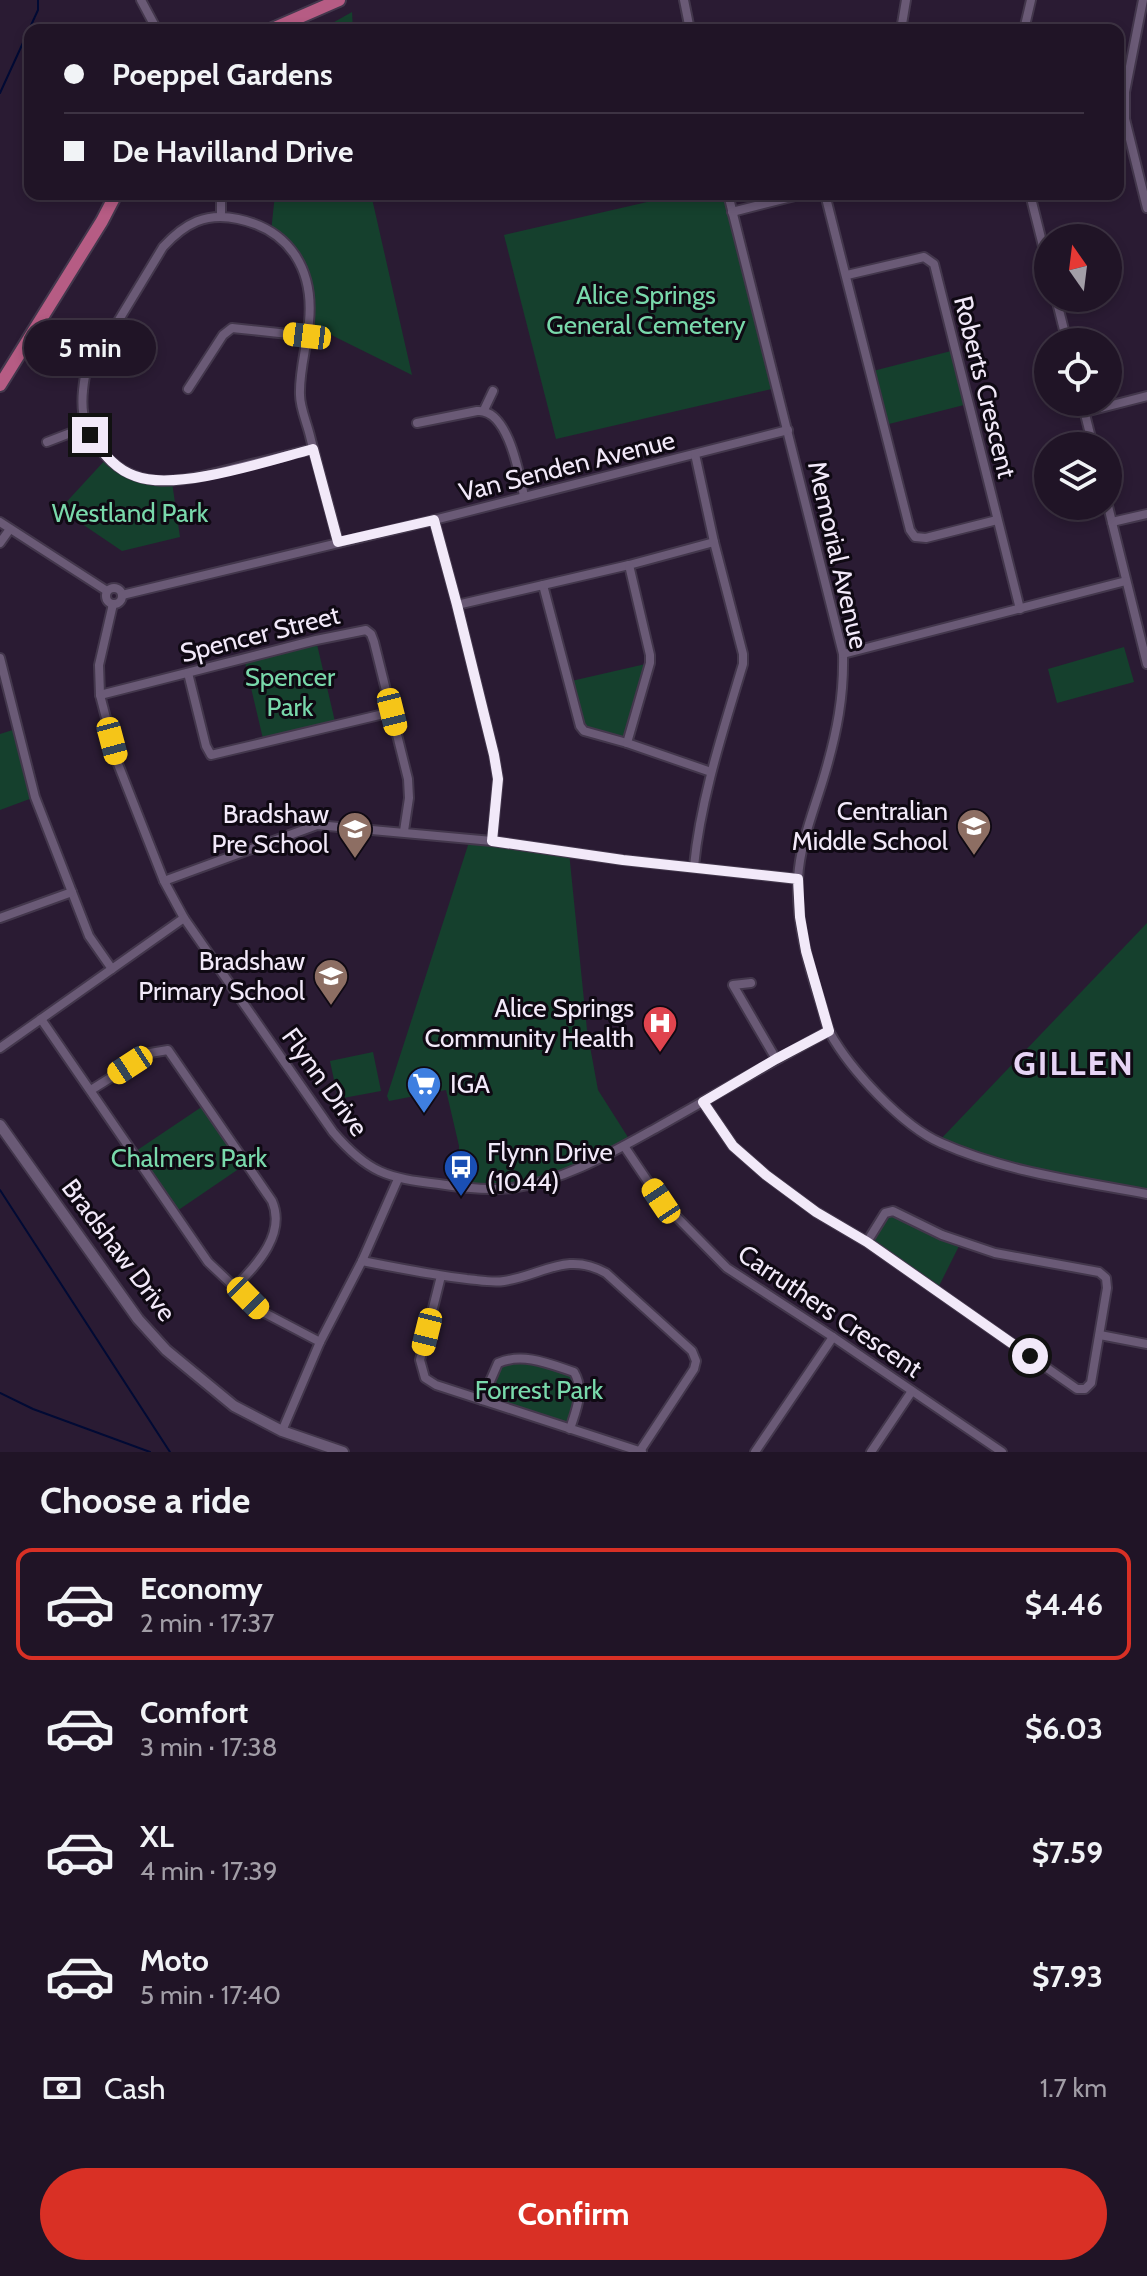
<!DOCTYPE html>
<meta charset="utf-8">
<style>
:root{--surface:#201426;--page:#281d2e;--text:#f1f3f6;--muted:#a29ea7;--line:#3d3343;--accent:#d93025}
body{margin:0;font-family:Cabin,sans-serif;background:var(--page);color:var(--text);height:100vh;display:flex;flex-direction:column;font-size:30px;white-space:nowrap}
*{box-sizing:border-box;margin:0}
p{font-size:26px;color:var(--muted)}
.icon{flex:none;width:44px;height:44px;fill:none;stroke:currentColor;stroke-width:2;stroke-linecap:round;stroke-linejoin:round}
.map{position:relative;height:1452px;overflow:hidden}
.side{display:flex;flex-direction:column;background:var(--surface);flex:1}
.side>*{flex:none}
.banner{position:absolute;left:24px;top:24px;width:1100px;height:176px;border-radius:16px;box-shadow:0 4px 12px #0003,0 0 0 2px var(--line);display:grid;align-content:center;height:176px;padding:0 40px;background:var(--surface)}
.needle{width:52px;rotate:346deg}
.controls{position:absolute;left:1034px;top:224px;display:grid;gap:16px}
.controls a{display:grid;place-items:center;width:88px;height:88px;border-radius:50%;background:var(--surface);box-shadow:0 4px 12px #0003,0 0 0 2px var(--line);font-size:40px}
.end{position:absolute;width:36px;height:36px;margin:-18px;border:10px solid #f2e9f9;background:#111;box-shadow:0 0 0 4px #111}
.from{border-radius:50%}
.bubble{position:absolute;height:56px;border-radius:28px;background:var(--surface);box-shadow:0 4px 12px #0003,0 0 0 2px var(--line);font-size:26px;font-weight:700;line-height:56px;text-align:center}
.car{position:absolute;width:24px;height:48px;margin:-24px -12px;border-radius:10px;box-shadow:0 0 6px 2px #0007;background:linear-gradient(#f5c518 24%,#345 0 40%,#f5c518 0 76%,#345 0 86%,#f5c518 0)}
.banner b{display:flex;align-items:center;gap:28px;height:76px;font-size:30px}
.banner b+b{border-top:2px solid var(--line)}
.banner i{width:20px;height:20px;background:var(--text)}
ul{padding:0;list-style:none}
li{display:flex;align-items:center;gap:24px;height:112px;margin:0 16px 12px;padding:0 24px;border:4px solid transparent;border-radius:16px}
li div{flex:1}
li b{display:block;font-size:30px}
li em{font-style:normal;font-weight:700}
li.selected{border-color:var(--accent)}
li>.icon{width:72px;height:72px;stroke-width:1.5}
h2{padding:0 40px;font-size:36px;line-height:96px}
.pay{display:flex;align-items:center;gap:20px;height:88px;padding:0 40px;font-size:30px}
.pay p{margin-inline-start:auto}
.action{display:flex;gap:16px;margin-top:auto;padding:16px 40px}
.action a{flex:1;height:92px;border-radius:48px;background:var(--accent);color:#fff;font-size:32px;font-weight:700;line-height:92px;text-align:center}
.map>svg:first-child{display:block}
</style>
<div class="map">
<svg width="1147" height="1452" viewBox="0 0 1147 1452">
<rect width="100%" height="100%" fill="#2a1b33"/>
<g fill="#15402d">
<polygon points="352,12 353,30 320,30"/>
<polygon points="275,194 371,194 412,375 309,324 302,268 271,232"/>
<polygon points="682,194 728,194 776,388 556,439 504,235"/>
<polygon points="955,350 968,404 885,425 869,372"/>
<polygon points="107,458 121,469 172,482 180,537 122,551 60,509"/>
<polygon points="316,640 336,726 264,743 244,658"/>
<polygon points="1124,647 1134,682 1057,703 1048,669"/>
<polygon points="650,663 627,743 584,731 567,682"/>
<polygon points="19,728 35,797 0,810 0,734"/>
<polygon points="470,839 569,852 587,1030 598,1090 631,1142 589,1164 510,1188 458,1187 459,1146 446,1090 389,1101 387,1096"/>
<polygon points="1147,923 1147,1194 1013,1168 938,1142"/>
<polygon points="373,1052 381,1091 338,1099 330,1061"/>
<polygon points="206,1104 246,1164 174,1213 133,1153"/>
<polygon points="893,1211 961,1242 936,1292 867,1242 878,1222"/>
<polygon points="541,1360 574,1372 580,1382 570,1429 482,1400 498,1363"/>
</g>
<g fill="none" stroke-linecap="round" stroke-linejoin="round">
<g stroke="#010a34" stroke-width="2">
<polyline points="0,93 38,10 38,0"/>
<polyline points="0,1190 170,1452"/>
<polyline points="0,1393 33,1409 150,1452"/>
</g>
<g stroke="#43374c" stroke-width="12">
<g id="minor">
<polyline points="141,0 157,30"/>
<polyline points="684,0 690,30"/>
<polyline points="1143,0 1125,92 1125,119 1147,208"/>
<polyline points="901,30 906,0"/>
<polyline points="1024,30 1031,0"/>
<polyline points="221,194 221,215"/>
<path d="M728 194 843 654C844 696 837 732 825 773 815 808 800 842 798 879 796 921 808 964 821 1004 824 1013 826 1024 830 1033 850 1069 902 1126 941 1143 1006 1172 1078 1181 1147 1194"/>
<polyline points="825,194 910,530 915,537 926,538 997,520"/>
<polyline points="1030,194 1048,266"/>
<polyline points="732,212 803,194"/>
<polyline points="847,275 924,257 934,264 1020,609"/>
<polyline points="1056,298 1067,342"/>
<polyline points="188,389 223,335 232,328 307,336"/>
<polyline points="1082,402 1093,446"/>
<polyline points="484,410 493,391"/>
<polyline points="1085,412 1147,396"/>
<path d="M417 423 477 411C508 408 519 473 524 496"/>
<polyline points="47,442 86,427"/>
<path d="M313 449C287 455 261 462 235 468 184 481 135 496 98 447 81 424 80 404 85 376L163 247C185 223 206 212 238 219 291 230 314 271 309 322 307 346 299 371 300 395 300 408 307 423 310 436 319 472 329 507 338 542"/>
<polyline points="1108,506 1147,664"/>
<polyline points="434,520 457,605 494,755 498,779 492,841"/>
<polyline points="0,522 107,591"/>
<polyline points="1112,522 1147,514"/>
<polyline points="0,543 10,529"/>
<polyline points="543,585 580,726 584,731 627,743 711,772"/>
<circle cx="114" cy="596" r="8"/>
<polyline points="122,595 434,520 788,430"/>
<path d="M113 604 99 665 100 695 118 764 164 881 184 918 333 1132C368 1173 387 1178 439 1184 463 1188 487 1191 512 1188 566 1180 611 1153 658 1127 715 1095 771 1062 829 1031"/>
<polyline points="457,605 629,565 714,542"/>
<polyline points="843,654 1126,581"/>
<polyline points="0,658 35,797 89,936 112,969"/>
<polyline points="188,673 206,746 211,755 392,712"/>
<polyline points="100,695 316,640 366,630 371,634 374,642 408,779 409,798 404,831"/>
<polyline points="627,743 650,663 650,655 629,565"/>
<path d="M694 866C701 797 723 731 743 664V654L714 542 695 454"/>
<polyline points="164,881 317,825 492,841 623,860 798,879"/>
<polyline points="0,918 72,892"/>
<polyline points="751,983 733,985 776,1059"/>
<polyline points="41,1019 208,1262 259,1310 320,1342"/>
<polyline points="0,1048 184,918"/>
<path d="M91 1090 150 1053 168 1050 272 1201C286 1233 258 1264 236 1286"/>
<polyline points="703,1102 733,1146 766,1175 816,1212 867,1242 1077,1389 1085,1389 1091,1383 1107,1288 1106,1278 1099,1272 995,1253 942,1235 893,1211 885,1213 867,1242"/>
<polyline points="624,1146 661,1201 727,1268 833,1337 1002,1452"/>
<path d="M362 1261C397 1268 432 1275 467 1279 479 1280 492 1283 504 1281 543 1275 567 1251 606 1273L692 1351 696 1361 694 1369 640 1451"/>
<polyline points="441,1276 420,1360 425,1378 436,1385 642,1452"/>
<polyline points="1100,1335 1147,1344"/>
<path d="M482 1400 498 1363C523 1352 550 1364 574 1372 585 1391 576 1410 570 1429"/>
<polyline points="282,1431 320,1342 362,1261 398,1179"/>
<polyline points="755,1452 833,1337"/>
<polyline points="871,1452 912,1391"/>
</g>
</g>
<g stroke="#43374c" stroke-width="14">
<polyline id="tertiary" points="0,1125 138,1319 166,1350 234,1406 282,1431 343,1452"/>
</g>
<g stroke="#43374c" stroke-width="16">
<g id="primary">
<polyline points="270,30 339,0"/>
<polyline points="0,385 102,221 116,194"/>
</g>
</g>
<use href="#minor" stroke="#6a5a76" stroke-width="8"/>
<use href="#tertiary" stroke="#6a5a76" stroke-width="10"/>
<use href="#primary" stroke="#b65c84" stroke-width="12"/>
</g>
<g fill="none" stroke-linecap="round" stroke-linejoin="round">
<path stroke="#f2e9f9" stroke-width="10" d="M90 435C103 452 114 469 135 476 176 492 270 460 313 449L338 542 434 520 457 605 494 755 498 779 492 841 623 860 798 879 800 917 806 951 829 1031 776 1059 703 1102 733 1146 766 1175 816 1212 867 1242 1030 1356"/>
</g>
<defs>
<g id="school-pin" transform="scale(1.8)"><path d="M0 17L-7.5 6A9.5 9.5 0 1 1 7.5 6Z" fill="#8d6e63" stroke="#0f0913"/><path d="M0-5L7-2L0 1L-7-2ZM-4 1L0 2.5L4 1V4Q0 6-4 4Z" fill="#fff"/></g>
<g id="hospital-pin" transform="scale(1.8)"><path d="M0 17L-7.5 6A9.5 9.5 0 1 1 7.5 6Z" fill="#e0444e" stroke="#0f0913"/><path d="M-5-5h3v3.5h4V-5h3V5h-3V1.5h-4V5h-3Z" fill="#fff"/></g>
<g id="supermarket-pin" transform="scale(1.8)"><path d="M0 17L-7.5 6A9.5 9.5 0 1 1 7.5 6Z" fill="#3f7fe0" stroke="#0f0913"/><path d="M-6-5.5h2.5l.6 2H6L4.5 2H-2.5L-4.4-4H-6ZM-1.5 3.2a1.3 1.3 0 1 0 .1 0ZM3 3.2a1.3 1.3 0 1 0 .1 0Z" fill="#fff"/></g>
<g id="bus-pin" transform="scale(1.8)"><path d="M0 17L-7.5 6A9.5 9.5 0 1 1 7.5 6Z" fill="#1a4fb4" stroke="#0f0913"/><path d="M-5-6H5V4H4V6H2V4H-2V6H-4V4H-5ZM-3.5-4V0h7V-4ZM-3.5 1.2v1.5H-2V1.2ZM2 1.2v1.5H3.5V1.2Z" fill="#fff"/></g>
</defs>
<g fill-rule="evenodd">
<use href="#school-pin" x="974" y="826"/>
<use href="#school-pin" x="355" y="829"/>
<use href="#school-pin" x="331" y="976"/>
<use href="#hospital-pin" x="660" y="1023"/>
<use href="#supermarket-pin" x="424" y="1084"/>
<use href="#bus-pin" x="461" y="1167"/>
</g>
<g text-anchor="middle" stroke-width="6" stroke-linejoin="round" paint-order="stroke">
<g font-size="26" fill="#79d9ab" stroke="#0f0913">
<text x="646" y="304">Alice Springs<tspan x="646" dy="30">General Cemetery</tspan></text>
<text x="130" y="522">Westland Park</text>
<text x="290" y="686">Spencer<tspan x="290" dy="30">Park</tspan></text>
<text x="189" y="1167">Chalmers Park</text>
<text x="539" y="1399">Forrest Park</text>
</g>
<g font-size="26" fill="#f2e9f9" stroke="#0f0913">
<text transform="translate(985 387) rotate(76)" y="9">Roberts Crescent</text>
<text transform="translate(567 466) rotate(-14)" y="9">Van Senden Avenue</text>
<text transform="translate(838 555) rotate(77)" y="9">Memorial Avenue</text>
<text transform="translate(260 634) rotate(-14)" y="9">Spencer Street</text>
<text transform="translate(325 1082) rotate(54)" y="9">Flynn Drive</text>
<text transform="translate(119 1250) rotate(53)" y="9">Bradshaw Drive</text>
<text transform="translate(830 1311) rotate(34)" y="9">Carruthers Crescent</text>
</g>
<g font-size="26" fill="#f2e9f9" stroke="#0f0913" text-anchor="end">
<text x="948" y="820">Centralian<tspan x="948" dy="30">Middle School</tspan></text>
<text x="329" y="823">Bradshaw<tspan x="329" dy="30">Pre School</tspan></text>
<text x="305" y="970">Bradshaw<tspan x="305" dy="30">Primary School</tspan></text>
<text x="634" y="1017">Alice Springs<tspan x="634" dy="30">Community Health</tspan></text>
<text x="450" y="1093" text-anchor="start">IGA</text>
<text x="487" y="1161" text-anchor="start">Flynn Drive<tspan x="487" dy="30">(1044)</tspan></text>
</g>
<g font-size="34" font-weight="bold" letter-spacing="2" fill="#e6d4f5" stroke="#0f0913">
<text x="1074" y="1075">GILLEN</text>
</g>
</g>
</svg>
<div class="controls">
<a><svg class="needle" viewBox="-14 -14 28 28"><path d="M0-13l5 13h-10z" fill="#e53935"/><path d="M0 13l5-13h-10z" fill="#a29ea7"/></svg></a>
<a><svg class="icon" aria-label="locate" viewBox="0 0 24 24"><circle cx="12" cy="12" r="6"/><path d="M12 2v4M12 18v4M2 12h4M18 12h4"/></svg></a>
<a><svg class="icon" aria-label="layers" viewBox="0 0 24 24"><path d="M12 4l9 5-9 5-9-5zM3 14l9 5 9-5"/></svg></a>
</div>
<i class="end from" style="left:1030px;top:1356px"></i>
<i class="end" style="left:90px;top:435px"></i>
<div class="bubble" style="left:24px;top:320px;width:132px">5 min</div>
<i class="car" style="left:307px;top:336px;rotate:277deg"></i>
<i class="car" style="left:392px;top:712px;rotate:166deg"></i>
<i class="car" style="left:112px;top:741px;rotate:165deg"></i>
<i class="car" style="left:130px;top:1065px;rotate:237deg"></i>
<i class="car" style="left:661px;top:1201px;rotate:326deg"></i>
<i class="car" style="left:248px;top:1298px;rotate:135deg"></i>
<i class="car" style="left:427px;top:1332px;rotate:194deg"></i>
<div class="banner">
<b><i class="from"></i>Poeppel Gardens</b>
<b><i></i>De Havilland Drive</b>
</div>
</div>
<section class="side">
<h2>Choose a ride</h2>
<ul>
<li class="selected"><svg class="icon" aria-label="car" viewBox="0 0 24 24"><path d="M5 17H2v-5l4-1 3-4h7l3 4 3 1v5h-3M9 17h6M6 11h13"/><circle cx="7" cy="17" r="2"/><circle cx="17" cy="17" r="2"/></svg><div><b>Economy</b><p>2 min · 17:37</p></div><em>$4.46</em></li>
<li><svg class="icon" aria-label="car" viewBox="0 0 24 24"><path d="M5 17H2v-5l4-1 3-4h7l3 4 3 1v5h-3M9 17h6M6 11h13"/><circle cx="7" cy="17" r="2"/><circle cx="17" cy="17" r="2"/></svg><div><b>Comfort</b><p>3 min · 17:38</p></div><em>$6.03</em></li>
<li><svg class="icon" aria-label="car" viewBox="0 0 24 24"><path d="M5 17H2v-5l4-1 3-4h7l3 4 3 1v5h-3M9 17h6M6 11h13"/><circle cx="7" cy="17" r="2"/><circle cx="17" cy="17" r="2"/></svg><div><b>XL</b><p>4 min · 17:39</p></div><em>$7.59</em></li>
<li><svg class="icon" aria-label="car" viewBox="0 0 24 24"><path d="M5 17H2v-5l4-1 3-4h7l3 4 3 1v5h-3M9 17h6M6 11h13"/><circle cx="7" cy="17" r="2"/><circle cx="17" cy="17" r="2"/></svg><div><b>Moto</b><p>5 min · 17:40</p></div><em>$7.93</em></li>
</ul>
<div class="pay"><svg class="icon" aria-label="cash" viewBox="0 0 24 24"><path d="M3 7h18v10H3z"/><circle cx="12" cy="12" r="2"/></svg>Cash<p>1.7 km</p></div>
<div class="action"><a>Confirm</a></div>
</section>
